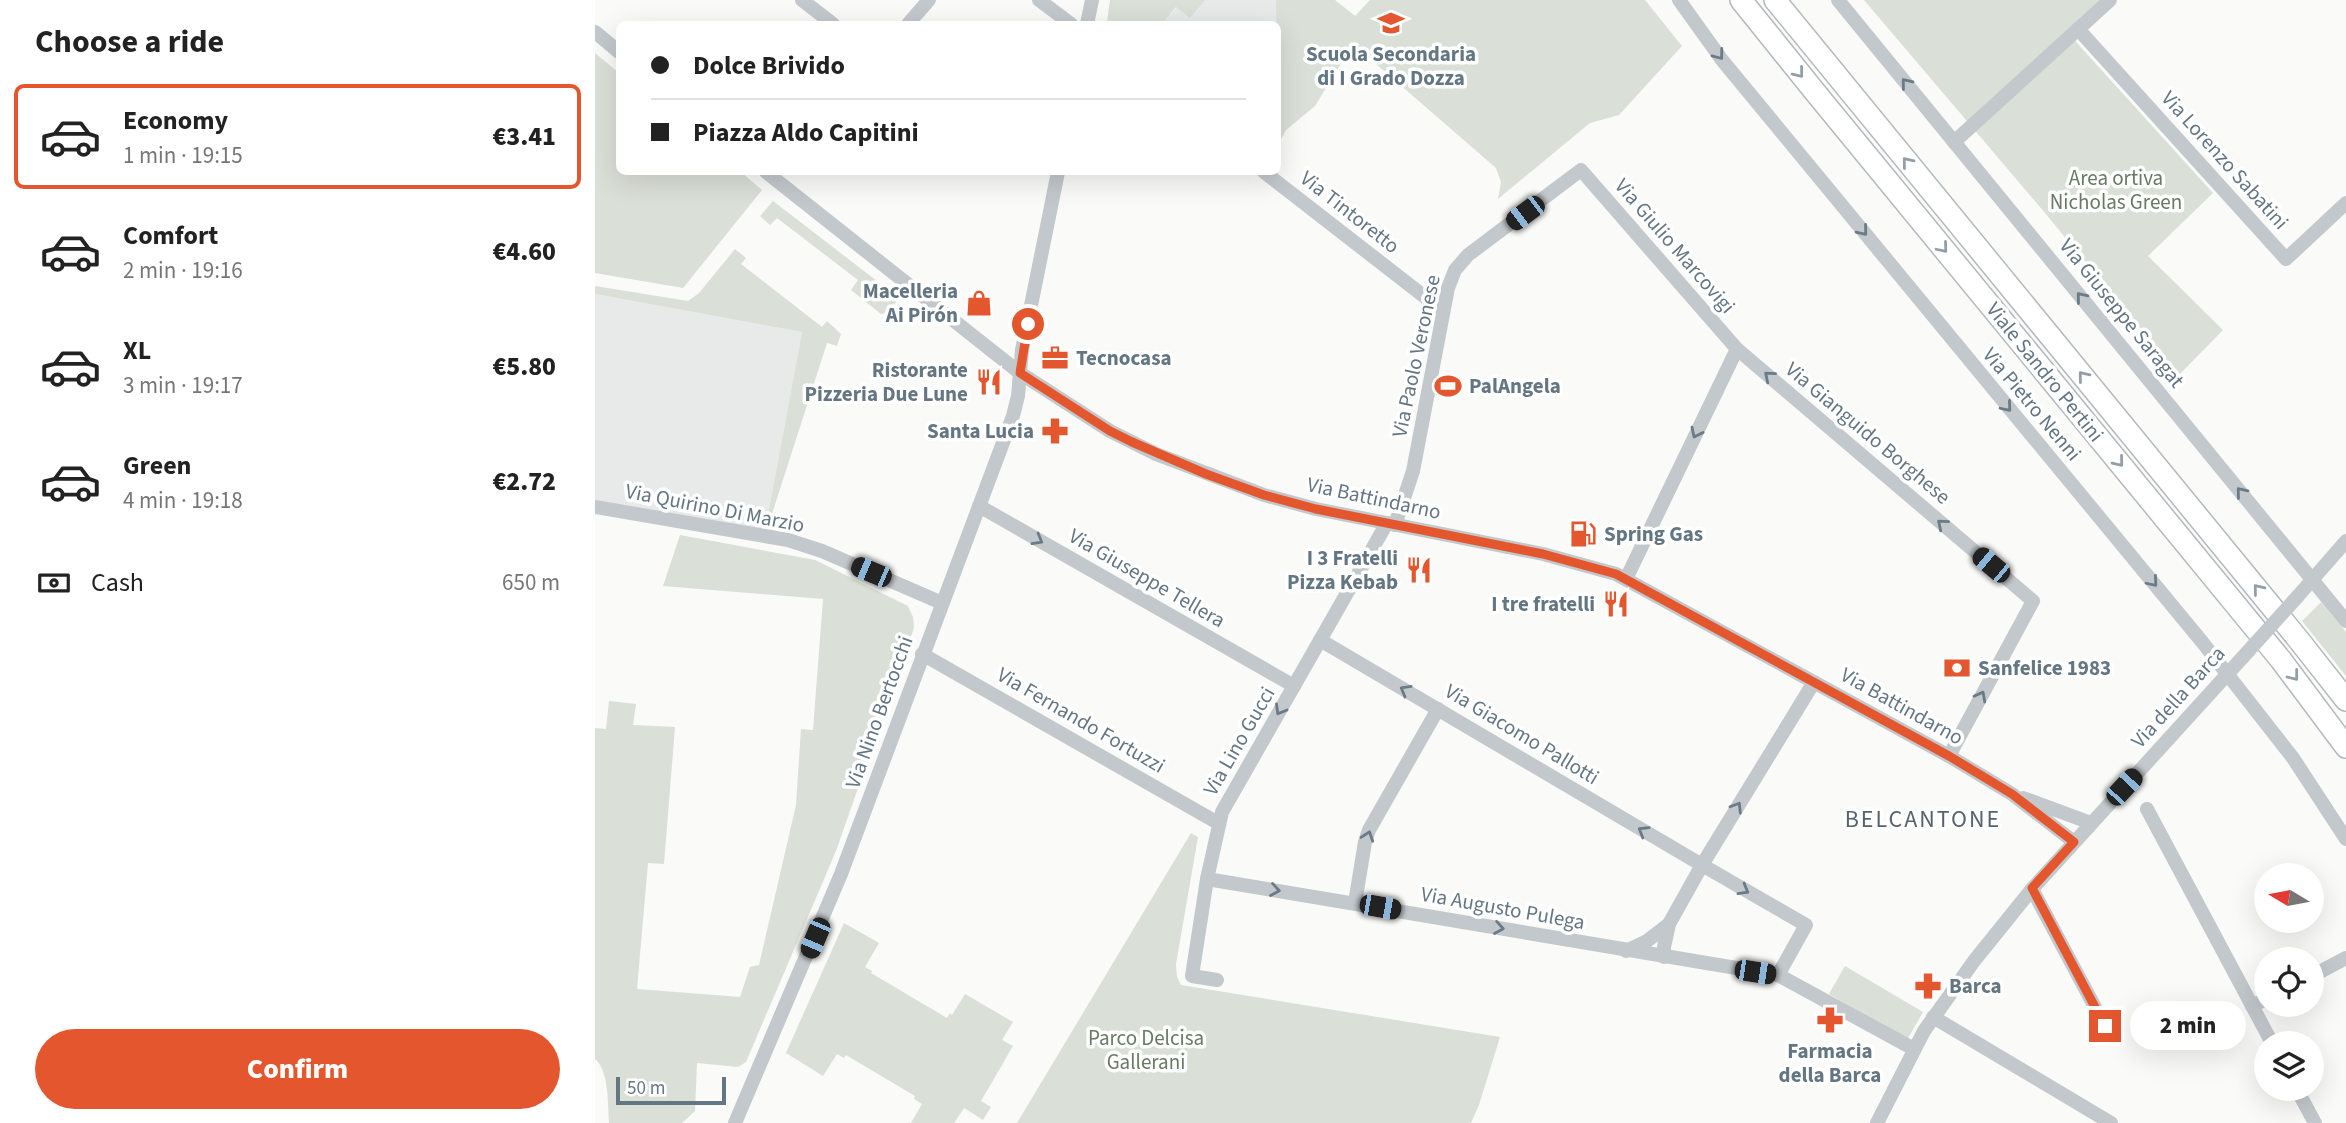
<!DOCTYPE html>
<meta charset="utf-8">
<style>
:root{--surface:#fff;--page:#f2f2f2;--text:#222;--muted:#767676;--line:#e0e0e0;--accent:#e4572e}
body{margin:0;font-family:"Source Sans 3",sans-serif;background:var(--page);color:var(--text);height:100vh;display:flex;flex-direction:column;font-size:26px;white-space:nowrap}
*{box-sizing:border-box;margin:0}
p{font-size:23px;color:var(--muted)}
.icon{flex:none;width:38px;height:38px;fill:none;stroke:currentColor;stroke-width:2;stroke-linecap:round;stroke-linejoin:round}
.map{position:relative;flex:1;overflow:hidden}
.drawer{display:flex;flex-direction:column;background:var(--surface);width:595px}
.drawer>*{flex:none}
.hud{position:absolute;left:21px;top:21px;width:665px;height:154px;border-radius:10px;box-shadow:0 7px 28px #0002;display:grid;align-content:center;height:154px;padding:0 35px;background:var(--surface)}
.needle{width:46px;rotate:280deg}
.fabs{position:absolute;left:1659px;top:863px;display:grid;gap:14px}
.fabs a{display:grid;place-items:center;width:70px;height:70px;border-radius:50%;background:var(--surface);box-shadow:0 7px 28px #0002;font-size:35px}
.scale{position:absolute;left:21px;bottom:18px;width:110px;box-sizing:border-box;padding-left:7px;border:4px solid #657683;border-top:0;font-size:19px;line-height:24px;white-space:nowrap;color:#657683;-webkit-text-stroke:5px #fff;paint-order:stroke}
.end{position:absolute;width:32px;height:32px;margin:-16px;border:9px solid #e4572e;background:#fff;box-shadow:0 0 0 4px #fff}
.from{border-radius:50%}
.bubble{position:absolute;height:49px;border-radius:24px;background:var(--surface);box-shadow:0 7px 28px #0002;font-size:23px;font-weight:800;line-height:49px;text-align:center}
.car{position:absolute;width:21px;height:42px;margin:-21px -10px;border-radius:9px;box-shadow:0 0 5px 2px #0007;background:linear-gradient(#222 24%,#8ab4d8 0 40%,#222 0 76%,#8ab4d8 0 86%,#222 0)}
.hud b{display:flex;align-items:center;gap:24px;height:66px;font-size:26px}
.hud b+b{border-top:2px solid var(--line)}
.hud i{width:18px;height:18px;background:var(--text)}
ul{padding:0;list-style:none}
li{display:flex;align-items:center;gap:21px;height:105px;margin:0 14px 10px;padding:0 21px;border:4px solid transparent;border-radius:10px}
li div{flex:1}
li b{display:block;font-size:26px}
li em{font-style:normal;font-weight:800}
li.on{border-color:var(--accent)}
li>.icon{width:63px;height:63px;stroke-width:1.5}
h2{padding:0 35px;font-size:32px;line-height:84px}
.pay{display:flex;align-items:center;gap:18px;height:77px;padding:0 35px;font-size:26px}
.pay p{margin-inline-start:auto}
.button{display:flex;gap:14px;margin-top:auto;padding:14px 35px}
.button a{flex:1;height:80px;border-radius:42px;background:var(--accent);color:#fff;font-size:28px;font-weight:800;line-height:80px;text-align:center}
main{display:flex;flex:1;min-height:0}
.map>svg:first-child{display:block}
</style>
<main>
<section class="drawer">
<h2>Choose a ride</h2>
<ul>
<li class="on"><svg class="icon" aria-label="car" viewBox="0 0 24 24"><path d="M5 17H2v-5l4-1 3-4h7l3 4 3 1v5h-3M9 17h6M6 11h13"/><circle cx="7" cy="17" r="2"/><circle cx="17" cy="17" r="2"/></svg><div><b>Economy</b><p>1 min · 19:15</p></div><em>€3.41</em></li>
<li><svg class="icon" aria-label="car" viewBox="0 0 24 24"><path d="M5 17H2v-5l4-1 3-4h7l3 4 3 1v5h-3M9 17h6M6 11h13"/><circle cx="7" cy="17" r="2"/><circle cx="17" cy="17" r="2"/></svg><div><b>Comfort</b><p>2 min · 19:16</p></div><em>€4.60</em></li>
<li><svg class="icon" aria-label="car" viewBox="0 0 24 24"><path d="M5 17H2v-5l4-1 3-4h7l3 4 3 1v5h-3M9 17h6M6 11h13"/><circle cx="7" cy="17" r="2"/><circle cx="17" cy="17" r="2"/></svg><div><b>XL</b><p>3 min · 19:17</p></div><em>€5.80</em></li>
<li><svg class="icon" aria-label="car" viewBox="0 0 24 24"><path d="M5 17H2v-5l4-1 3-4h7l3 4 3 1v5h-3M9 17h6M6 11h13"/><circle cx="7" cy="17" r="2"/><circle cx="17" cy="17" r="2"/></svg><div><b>Green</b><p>4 min · 19:18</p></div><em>€2.72</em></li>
</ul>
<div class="pay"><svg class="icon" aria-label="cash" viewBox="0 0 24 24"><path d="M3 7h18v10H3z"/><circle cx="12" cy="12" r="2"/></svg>Cash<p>650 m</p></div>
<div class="button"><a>Confirm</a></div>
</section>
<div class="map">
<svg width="1751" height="1123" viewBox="0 0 1751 1123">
<rect width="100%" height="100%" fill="#fafaf8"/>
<g fill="#e8e9e9">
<polygon points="588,0 704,0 682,24 567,24"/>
<polygon points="0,294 207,332 170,531 0,500"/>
</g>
<g fill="#dadfd7">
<polygon points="515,0 610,0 595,18 581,7 567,24 515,24 512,22"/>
<polygon points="681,0 740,0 760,16 775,0 1050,0 1087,46 1024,115 995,123 903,199 906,182 901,168 758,44 720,106 691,130 683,145"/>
<polygon points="1269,0 1505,0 1472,30 1472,32 1618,193 1553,256 1628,330 1584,375 1445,207"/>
<polygon points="0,53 24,73 24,172 146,172 167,190 88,288 0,273"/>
<polygon points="178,201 304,298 294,312 286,314 256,290 263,280 182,218 175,225 165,216"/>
<polygon points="140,249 151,258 146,264 227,327 232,321 246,334 242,346 232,343 176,517 183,520 179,533 170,531 207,332 0,294 0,286 93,301 104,293"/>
<path d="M85 535 220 560 313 606 318 617 319 628 241 851 151 1062 143 1067 102 1063 100 1111 87 1123H14C13 1106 14 1070 0 1059V728L11 729 14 701 41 704 38 725 80 727 69 864 53 863 42 989 145 997 155 967 164 965 201 805 206 729 218 730 228 599 68 586Z"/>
<polygon points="1726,602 1751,632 1751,676 1707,621"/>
<polygon points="596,833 603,837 581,964 582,977 586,985 905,1037 884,1105 876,1123 422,1123"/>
<polygon points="249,923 284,943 270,967 277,971 276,973 352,1018 355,1013 357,1015 370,994 418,1022 407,1040 418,1046 386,1101 396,1107 388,1120 369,1108 359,1123 316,1123 327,1104 319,1099 320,1096 251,1055 249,1058 242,1054 228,1076 191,1053"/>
<polygon points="1250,966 1328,1012 1312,1040 1234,994"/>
</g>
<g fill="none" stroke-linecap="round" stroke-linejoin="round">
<g stroke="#b4b9bd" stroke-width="24">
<g id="highway">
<polyline points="1146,0 1220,92 1686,660 1751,747"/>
<polyline points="1180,0 1703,639 1751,700"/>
</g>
</g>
<g stroke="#c3c8cc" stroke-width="14">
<polyline points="207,0 238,24"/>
<polyline points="444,0 476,24"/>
<polyline points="1084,0 1127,60 1608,643 1698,758 1751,839"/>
<polyline points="1243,0 1751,621"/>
<polyline points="313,24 334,0"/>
<polyline points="492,24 497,0"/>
<polyline points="1483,29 1691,259 1751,203"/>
<polyline points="0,32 24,52"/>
<polyline points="1359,142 1515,0"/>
<polyline points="171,172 425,373 515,431 561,454 669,495 721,509 948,554 1021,574 1354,756 1417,794 1479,842"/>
<polyline points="669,172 848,311"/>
<polyline points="384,506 699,686"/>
<polyline points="0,507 193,540 227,551 347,603"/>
<polyline points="800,525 818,471 853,288 860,270 873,255 986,170 1142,349 1438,601 1354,756"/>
<polyline points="1031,579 1142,349"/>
<polyline points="1703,596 1751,541"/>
<polyline points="725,640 1107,865 1219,682"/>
<polyline points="327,654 623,823"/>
<polyline points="1428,798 1496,823"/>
<polyline points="1552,809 1677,1043"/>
<polyline points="612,879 1183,975 1319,1049"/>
<polyline points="1437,889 1510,1026"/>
<polyline points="760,903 770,842 774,830 843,709"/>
<polyline points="1031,951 1052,941 1074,924 1107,865 1211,925 1183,975"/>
<polyline points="1069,957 1069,947 1074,924"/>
<polyline points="1717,976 1751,958"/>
<polyline points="622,980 597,976 612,879 627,812 792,523"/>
<polyline points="1657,1006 1671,999"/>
<polyline points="1338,1017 1516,1123"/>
<polyline points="1701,1088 1720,1123"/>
<polyline points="140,1123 246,874 418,416 423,396 427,350 463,172"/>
<polyline points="1282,1123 1329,1031 1379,961 1437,889 1648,657"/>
</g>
<use href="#highway" stroke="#fff" stroke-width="21"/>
<polyline stroke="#c3c8cc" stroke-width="14" points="1648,657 1703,596"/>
</g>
<defs><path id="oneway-chevron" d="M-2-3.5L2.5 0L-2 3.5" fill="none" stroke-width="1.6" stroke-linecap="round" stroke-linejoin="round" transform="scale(1.75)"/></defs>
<g stroke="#6a7a87">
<use href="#oneway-chevron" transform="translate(1124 55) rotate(53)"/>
<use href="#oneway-chevron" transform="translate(1311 83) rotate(-129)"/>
<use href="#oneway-chevron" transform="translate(1268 231) rotate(51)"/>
<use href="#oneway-chevron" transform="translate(1486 297) rotate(-129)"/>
<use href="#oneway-chevron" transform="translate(1174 376) rotate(-140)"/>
<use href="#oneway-chevron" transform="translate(1412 407) rotate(50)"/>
<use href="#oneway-chevron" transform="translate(1101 433) rotate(116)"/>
<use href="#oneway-chevron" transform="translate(1646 492) rotate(-129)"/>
<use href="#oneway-chevron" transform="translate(1347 524) rotate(-140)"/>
<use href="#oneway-chevron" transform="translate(443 540) rotate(30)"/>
<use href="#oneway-chevron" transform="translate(1558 582) rotate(50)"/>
<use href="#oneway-chevron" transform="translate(810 690) rotate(-150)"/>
<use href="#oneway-chevron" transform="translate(1386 696) rotate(-62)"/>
<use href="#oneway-chevron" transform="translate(685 710) rotate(120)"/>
<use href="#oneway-chevron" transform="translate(1142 807) rotate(-58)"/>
<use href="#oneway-chevron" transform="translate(1048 831) rotate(-149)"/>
<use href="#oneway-chevron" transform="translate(773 836) rotate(-72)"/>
<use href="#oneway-chevron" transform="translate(680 890) rotate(9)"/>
<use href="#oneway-chevron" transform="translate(1149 890) rotate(30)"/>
<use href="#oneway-chevron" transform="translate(904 928) rotate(10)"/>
</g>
<g stroke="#939fa8">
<use href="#oneway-chevron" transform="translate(1204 73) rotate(51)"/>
<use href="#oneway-chevron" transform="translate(1312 162) rotate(-129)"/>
<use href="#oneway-chevron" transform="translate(1348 248) rotate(50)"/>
<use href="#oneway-chevron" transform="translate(1488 376) rotate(-129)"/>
<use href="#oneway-chevron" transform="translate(1524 462) rotate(51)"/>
<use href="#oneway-chevron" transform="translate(1663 589) rotate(-129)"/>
<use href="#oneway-chevron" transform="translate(1699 676) rotate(52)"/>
</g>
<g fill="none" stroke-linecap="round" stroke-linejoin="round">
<polyline stroke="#e4572e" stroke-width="9" points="433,324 425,373 515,431 537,442 611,474 669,495 721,509 948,554 1021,574 1354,756 1417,794 1479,842 1437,888 1510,1026"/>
</g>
<defs>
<g id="school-bare" transform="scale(2.1)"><path d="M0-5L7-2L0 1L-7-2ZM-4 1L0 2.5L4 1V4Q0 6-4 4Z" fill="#e4572e" stroke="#fff" stroke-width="2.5" paint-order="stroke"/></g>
<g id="shop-bare" transform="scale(2.1)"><path d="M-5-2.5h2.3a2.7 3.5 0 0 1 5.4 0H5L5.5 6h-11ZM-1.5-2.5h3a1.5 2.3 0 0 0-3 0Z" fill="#e4572e" stroke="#fff" stroke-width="2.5" paint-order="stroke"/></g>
<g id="office-bare" transform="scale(2.1)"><path d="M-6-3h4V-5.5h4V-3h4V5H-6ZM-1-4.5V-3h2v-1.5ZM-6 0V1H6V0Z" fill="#e4572e" stroke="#fff" stroke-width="2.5" paint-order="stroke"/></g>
<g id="restaurant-bare" transform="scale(2.1)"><path d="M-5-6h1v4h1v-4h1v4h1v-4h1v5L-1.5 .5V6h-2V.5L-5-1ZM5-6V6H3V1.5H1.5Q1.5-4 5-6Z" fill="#e4572e" stroke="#fff" stroke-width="2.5" paint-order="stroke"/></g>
<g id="stadium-bare" transform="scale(2.1)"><path d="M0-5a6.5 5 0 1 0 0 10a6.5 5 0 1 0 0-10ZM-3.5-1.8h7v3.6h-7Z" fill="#e4572e" stroke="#fff" stroke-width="2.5" paint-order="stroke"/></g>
<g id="pharmacy-bare" transform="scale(2.1)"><path d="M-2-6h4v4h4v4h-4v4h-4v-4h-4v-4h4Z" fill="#e4572e" stroke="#fff" stroke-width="2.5" paint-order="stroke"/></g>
<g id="fuel-bare" transform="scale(2.1)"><path d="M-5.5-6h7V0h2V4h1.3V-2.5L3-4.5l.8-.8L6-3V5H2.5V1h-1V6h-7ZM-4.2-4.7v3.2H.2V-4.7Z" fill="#e4572e" stroke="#fff" stroke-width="2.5" paint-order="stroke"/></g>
<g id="bank-bare" transform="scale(2.1)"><path d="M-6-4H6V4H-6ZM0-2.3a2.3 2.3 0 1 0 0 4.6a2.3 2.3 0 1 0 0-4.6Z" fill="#e4572e" stroke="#fff" stroke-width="2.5" paint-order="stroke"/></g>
</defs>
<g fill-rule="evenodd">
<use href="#school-bare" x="796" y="23"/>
<use href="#shop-bare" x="384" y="303"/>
<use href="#office-bare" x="460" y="358"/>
<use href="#restaurant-bare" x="394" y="382"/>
<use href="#stadium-bare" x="853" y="386"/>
<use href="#pharmacy-bare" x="460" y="431"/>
<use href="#fuel-bare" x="988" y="534"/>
<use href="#restaurant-bare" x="824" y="570"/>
<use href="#restaurant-bare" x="1021" y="604"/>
<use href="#bank-bare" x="1362" y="668"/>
<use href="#pharmacy-bare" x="1333" y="986"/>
<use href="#pharmacy-bare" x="1235" y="1020"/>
</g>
<g text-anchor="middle" stroke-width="7" stroke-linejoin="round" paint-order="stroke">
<g font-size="21" font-weight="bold" fill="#657683" stroke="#fff" text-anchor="end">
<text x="796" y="61" text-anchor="middle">Scuola Secondaria<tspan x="796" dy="24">di I Grado Dozza</tspan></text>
<text x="363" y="298">Macelleria<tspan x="363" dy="24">Ai Pirón</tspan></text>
<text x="481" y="365" text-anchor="start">Tecnocasa</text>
<text x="373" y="377">Ristorante<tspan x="373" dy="24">Pizzeria Due Lune</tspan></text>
<text x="874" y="393" text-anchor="start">PalAngela</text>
<text x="439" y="438">Santa Lucia</text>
<text x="1009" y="541" text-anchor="start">Spring Gas</text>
<text x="803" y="565">I 3 Fratelli<tspan x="803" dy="24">Pizza Kebab</tspan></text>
<text x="1000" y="611">I tre fratelli</text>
<text x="1383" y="675" text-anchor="start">Sanfelice 1983</text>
<text x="1354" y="993" text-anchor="start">Barca</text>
<text x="1235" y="1058" text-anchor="middle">Farmacia<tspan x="1235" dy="24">della Barca</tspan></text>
</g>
<g font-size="21" fill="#657683" stroke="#fff">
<text transform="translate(1630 160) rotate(48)" y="7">Via Lorenzo Sabatini</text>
<text transform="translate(755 212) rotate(38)" y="7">Via Tintoretto</text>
<text transform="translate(1080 246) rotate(49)" y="7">Via Giulio Marcovigi</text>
<text transform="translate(1527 313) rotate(51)" y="7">Via Giuseppe Saragat</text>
<text transform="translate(821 356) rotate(-78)" y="7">Via Paolo Veronese</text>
<text transform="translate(1450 372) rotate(51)" y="7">Viale Sandro Pertini</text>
<text transform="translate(1437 404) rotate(50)" y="7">Via Pietro Nenni</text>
<text transform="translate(1273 433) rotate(40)" y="7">Via Gianguido Borghese</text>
<text transform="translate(779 498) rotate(12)" y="7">Via Battindarno</text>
<text transform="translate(120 508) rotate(11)" y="7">Via Quirino Di Marzio</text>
<text transform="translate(552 578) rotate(30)" y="7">Via Giuseppe Tellera</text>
<text transform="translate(1583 697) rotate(-48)" y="7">Via della Barca</text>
<text transform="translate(1307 706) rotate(29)" y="7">Via Battindarno</text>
<text transform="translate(284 712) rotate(-70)" y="7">Via Nino Bertocchi</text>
<text transform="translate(486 720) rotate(30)" y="7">Via Fernando Fortuzzi</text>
<text transform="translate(927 734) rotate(31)" y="7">Via Giacomo Pallotti</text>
<text transform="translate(644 741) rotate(-60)" y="7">Via Lino Gucci</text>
<text transform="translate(908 908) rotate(10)" y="7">Via Augusto Pulega</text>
</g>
<g font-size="21" fill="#687a64" stroke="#fff">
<text x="1521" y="185">Area ortiva<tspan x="1521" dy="24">Nicholas Green</tspan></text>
<text x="551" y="1045">Parco Delcisa<tspan x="551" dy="24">Gallerani</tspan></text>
</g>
<g font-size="24" letter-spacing="2" fill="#57646e" stroke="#fff">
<text x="1328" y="827">BELCANTONE</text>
</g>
</g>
</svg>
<div class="fabs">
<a><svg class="needle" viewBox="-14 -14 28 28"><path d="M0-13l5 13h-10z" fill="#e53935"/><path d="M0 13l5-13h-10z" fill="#767676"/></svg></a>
<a><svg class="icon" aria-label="locate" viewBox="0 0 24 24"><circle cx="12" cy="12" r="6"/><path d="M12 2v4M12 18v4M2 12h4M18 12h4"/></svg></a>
<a><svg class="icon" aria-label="layers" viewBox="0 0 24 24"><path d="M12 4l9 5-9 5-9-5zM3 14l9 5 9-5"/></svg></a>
</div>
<div class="scale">50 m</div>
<i class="end from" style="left:433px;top:324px"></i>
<i class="end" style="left:1510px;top:1026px"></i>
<div class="bubble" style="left:1535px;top:1001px;width:116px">2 min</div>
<i class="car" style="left:930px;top:213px;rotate:233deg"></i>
<i class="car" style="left:1396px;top:565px;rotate:310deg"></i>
<i class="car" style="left:276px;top:572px;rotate:293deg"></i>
<i class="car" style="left:1529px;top:787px;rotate:43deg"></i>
<i class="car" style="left:785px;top:907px;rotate:100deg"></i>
<i class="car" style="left:220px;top:938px;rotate:203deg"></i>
<i class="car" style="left:1160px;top:972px;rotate:99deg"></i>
<div class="hud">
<b><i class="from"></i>Dolce Brivido</b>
<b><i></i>Piazza Aldo Capitini</b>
</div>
</div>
</main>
